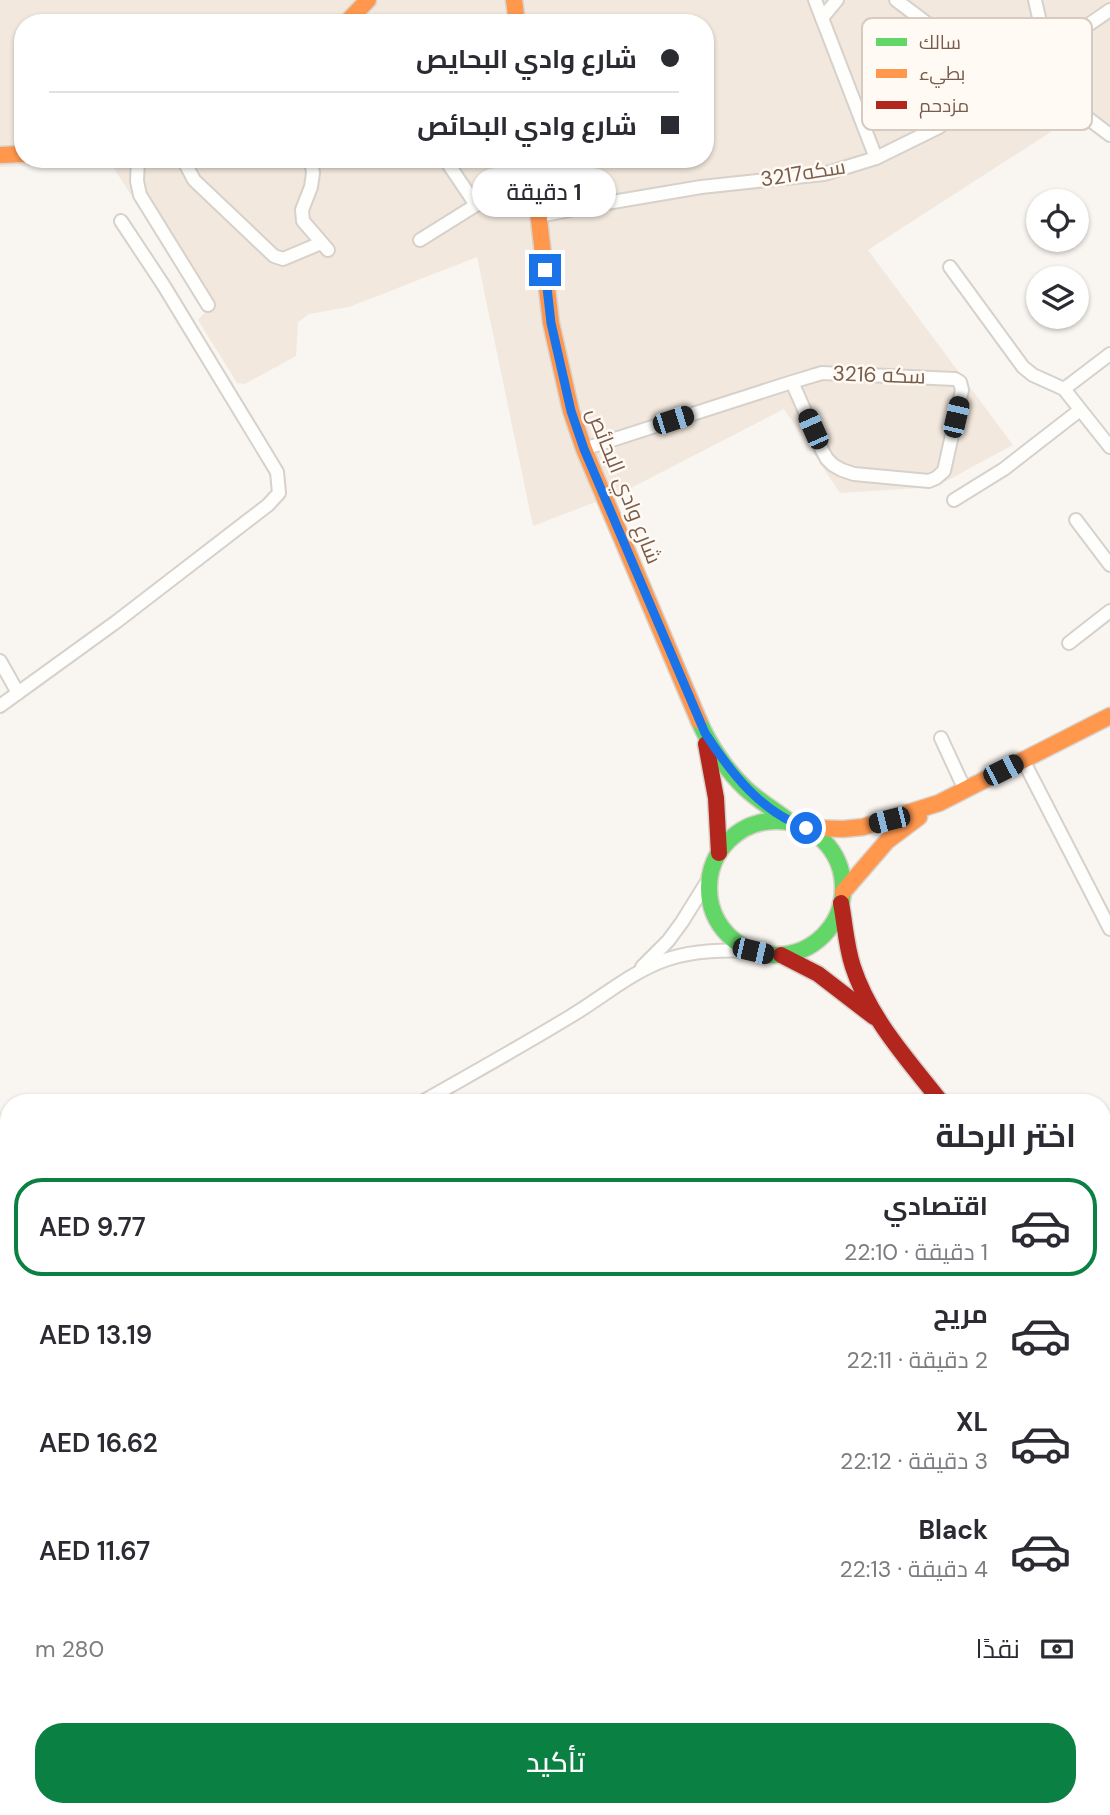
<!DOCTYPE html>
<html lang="ar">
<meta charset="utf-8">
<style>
:root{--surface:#fff;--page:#f2f2f3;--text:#2b2b33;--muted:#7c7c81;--line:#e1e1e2;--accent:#0b8043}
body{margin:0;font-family:"DM Sans",Cairo,sans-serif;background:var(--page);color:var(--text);direction:rtl;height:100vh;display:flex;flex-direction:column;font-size:26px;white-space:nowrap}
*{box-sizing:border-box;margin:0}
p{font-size:23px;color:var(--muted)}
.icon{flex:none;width:38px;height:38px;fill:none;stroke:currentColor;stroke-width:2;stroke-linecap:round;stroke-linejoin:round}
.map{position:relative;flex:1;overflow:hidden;direction:ltr}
.side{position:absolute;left:0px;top:1094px;width:1111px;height:723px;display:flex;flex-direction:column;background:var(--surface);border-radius:28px 28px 0 0;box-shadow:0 2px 5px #0004;direction:rtl}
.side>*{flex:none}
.hud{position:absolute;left:14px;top:14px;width:700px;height:154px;border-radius:28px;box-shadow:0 2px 5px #0004;direction:rtl;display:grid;align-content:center;height:154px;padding:0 35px;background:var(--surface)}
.controls{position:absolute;left:1026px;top:189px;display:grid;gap:14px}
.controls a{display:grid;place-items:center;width:63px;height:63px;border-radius:50%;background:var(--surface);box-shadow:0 2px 5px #0004;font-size:35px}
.end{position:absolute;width:32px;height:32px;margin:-16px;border:9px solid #1a73e8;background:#fff;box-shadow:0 0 0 4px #fff}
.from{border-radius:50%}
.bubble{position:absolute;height:49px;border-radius:24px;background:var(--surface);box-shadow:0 2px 5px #0004;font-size:23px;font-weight:600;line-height:49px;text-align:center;direction:rtl}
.car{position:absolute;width:21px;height:42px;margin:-21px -10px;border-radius:9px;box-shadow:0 0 5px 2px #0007;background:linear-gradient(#222 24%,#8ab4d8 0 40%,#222 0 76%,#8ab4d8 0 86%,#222 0)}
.hud b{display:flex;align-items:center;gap:24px;height:66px;font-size:26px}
.hud b+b{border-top:2px solid var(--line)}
.hud i{width:18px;height:18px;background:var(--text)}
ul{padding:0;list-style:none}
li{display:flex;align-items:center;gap:21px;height:98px;margin:0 14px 10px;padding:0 21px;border:4px solid transparent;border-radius:28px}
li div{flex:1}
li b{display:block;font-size:26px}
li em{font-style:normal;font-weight:600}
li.selected{border-color:var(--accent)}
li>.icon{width:63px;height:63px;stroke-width:1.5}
h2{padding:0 35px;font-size:32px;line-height:84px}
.pay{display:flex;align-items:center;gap:18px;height:77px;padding:0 35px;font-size:26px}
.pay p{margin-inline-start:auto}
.button{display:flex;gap:14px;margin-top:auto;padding:14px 35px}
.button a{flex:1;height:80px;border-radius:28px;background:var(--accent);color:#fff;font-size:28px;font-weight:600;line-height:80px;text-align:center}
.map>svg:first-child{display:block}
</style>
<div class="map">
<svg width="1110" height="1815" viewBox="0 0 1110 1815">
<rect width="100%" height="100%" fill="#f9f5f0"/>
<path fill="#f2e8de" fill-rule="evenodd" d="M0 0H1110V140L1077 115 868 250 1013 445 935 487 840 493 784 409 629 489 533 526 477 257 349 307 309 314 298 322 296 356 245 384 237 383 198 320 206 311 113 167 85 163 0 167ZM23 23H705V159H23Z"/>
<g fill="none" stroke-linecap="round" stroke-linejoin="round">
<g stroke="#d7d1cb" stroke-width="16">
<g id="street">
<polyline points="815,0 876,158"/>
<polyline points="896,0 1005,82"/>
<polyline points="1035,0 1047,53 1077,110 1110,135"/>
<polyline points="822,18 837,0"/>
<polyline points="138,159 137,181 140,195 208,305"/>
<polyline points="183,159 194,180 274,256 283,259 321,243"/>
<polyline points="311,159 313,173 311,187 302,210 303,221 328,250"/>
<polyline points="445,159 476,205"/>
<polyline points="539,216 595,205 701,187 824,174 876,158 939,127 1110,10"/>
<polyline points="420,240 476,205 491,199 536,194"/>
<polyline points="950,267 1023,367 1033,375 1064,389 1110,447"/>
<polyline points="1064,389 1110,354"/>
<polyline points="584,449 792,382 822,373 955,379 960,382 962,390 944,471 936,478 929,481 854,474 842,470 833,465 827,459 822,450 792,382"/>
<polyline points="954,500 1004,469 1080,410"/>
<polyline points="1076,520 1110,565"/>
<polyline points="1069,643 1110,611"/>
<polyline points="0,661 18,693"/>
<polyline points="0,706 116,622 268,505 279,493 277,472 164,286 121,221"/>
<polyline points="941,738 965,790"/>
<polyline points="1023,760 1110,929"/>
<polyline points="642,967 668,941 682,922 710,877"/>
<path d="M422 1102C471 1074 522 1046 571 1016 603 997 632 971 668 959 695 950 725 950 753 951"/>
<polyline points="1102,1261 1110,1256"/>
<polyline points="0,1294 9,1292"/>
</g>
</g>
<g stroke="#d9d2cb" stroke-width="19">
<g id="fast">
<path d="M699 721C709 745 727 771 746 789 759 801 776 811 790 822"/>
<circle cx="776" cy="888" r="67"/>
<polyline points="1102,1313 1110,1323"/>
</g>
</g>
<g stroke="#d9d2cb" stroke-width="19">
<g id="slow">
<polyline points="514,0 517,23"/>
<polyline points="346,23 368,0"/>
<polyline points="0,155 23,154"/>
<polyline points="532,159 551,323 571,411 584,449 699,721"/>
<polyline points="806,828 843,829 863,827 939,803 1110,716"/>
<polyline points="843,892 887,841 919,817"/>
</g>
</g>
<g stroke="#d9d2cb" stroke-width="19">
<g id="jam">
<polyline points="706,744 716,798 719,853"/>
<path d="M841 903C845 924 846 946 853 967 870 1019 908 1060 941 1102"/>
<polyline points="781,955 818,974 874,1017"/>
</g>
</g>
<use href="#street" stroke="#fefefd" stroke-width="12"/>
<use href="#fast" stroke="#63d668" stroke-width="16"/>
<use href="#slow" stroke="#ff974d" stroke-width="16"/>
<use href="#jam" stroke="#b3261e" stroke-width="16"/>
</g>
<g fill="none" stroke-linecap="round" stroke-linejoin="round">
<path stroke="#1a73e8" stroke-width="9" d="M545 270 551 323 571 411 584 449 705 733C731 773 760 811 806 828"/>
</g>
<g text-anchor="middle" stroke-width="5" stroke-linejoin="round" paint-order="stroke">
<g font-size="21" fill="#7a5c4d" stroke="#fffaf3">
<text transform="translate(803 173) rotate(-9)" y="7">سكه3217</text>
<text transform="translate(879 375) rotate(2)" y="7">سكه 3216</text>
<text transform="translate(624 486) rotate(68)" y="7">شارع وادي البحائص</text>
</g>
</g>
<rect x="862" y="18" width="230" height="112" rx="10" fill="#fffaf3" stroke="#d7cbc1" stroke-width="2"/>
<rect x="876" y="38" width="31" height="8" fill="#63d668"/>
<rect x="876" y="69" width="31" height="9" fill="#ff974d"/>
<rect x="876" y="101" width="31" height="8" fill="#b3261e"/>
<g font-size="19" fill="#7a5c4d">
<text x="919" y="49">سالك</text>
<text x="919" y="80">بطيء</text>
<text x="919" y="112">مزدحم</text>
</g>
</svg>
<div class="controls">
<a><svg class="icon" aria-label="locate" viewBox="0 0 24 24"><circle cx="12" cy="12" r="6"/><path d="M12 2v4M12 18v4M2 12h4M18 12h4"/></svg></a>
<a><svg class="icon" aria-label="layers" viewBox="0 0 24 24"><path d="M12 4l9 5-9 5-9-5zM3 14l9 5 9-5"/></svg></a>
</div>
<i class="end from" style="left:806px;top:828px"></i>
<i class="end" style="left:545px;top:270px"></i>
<div class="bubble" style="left:472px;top:168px;width:144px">1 دقيقة</div>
<i class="car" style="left:956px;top:417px;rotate:13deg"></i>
<i class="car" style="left:673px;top:420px;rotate:72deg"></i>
<i class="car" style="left:813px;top:429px;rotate:336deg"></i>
<i class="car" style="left:1003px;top:770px;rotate:63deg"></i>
<i class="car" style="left:889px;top:820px;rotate:256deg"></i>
<i class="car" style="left:753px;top:951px;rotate:103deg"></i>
<div class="hud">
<b><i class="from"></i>شارع وادي البحايص</b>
<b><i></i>شارع وادي البحائص</b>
</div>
<section class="side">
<h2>اختر الرحلة</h2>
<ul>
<li class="selected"><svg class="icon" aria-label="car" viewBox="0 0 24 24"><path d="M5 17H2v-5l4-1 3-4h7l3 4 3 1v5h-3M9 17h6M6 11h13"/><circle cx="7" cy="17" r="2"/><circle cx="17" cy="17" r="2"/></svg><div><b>اقتصادي</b><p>1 دقيقة · 22:10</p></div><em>AED 9.77</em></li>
<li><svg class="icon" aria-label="car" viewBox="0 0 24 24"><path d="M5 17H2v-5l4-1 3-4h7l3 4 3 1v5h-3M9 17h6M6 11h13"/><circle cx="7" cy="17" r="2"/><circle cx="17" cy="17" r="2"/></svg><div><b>مريح</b><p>2 دقيقة · 22:11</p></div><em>AED 13.19</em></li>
<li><svg class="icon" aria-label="car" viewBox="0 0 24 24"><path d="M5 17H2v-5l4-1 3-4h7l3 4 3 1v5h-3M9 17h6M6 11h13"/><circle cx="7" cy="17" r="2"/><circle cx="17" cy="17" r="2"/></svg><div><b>XL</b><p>3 دقيقة · 22:12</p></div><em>AED 16.62</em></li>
<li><svg class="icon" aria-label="car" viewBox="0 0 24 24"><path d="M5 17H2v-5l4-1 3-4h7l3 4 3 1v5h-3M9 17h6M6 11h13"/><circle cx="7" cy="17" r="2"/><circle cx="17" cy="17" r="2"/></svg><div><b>Black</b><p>4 دقيقة · 22:13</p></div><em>AED 11.67</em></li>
</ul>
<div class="pay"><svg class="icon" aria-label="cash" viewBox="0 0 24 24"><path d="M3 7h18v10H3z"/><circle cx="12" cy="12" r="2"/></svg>نقدًا<p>280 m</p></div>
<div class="button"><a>تأكيد</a></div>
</section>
</div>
